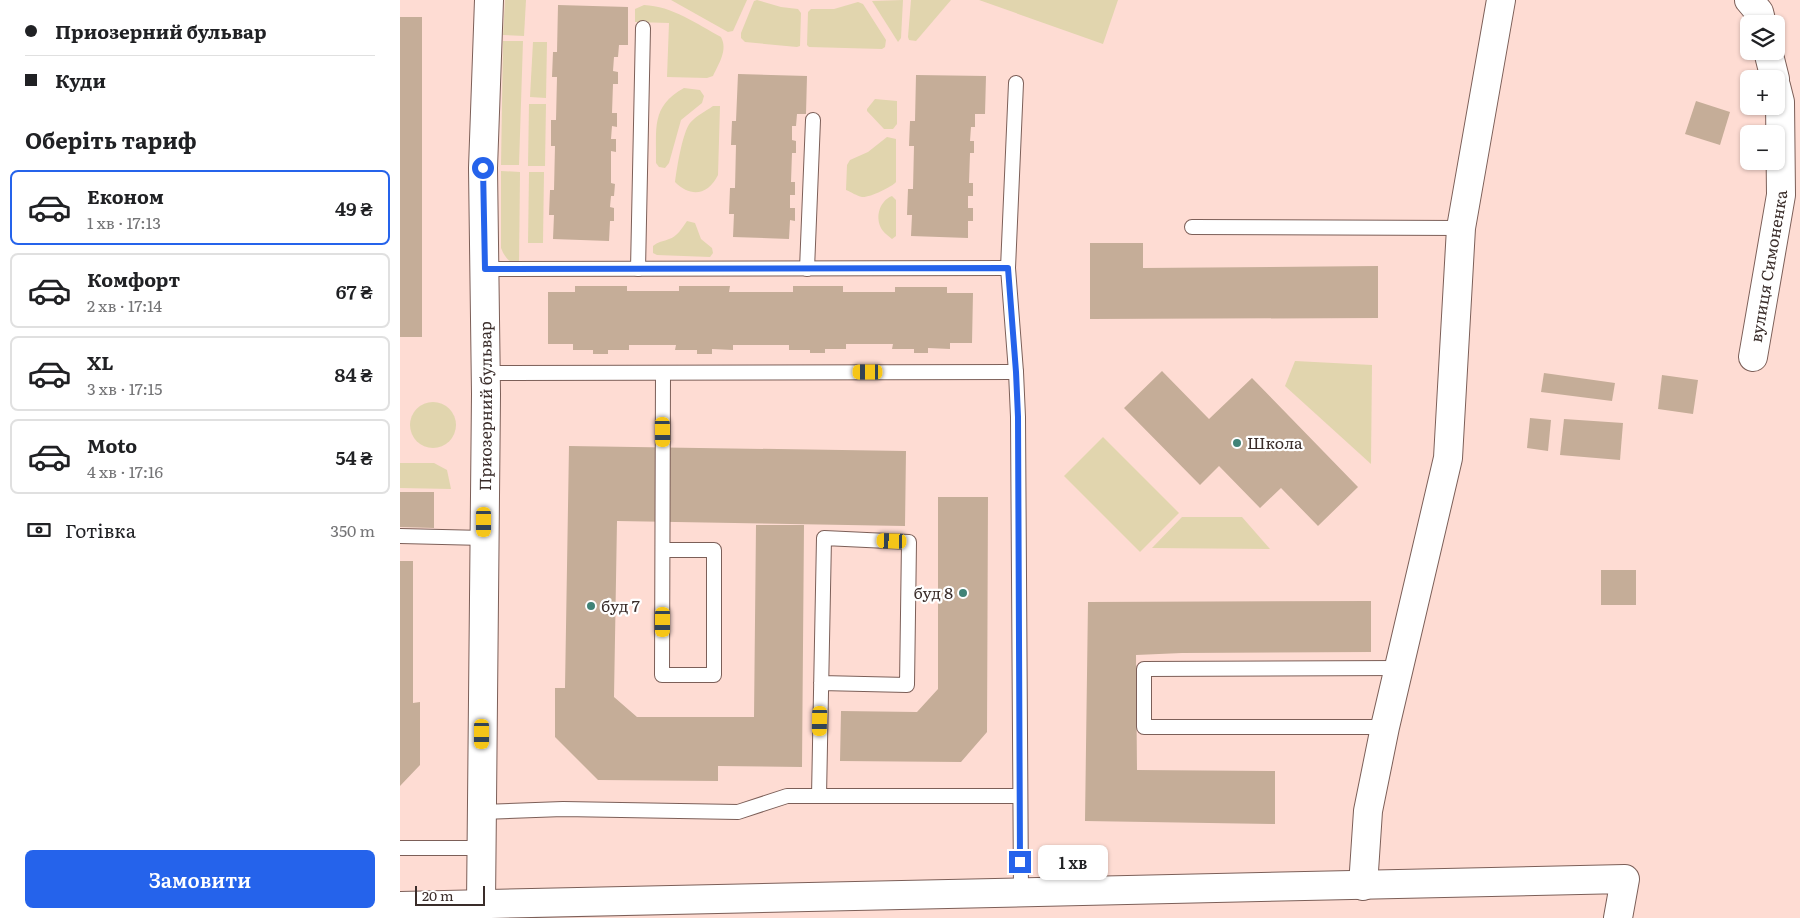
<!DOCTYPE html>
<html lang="uk">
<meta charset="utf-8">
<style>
:root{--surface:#fff;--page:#f2f2f2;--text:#202124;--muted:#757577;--line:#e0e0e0;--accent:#2563eb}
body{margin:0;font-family:Literata,serif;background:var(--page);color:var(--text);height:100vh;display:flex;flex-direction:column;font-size:19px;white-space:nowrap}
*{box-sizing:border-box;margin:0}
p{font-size:16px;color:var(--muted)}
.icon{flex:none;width:28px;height:28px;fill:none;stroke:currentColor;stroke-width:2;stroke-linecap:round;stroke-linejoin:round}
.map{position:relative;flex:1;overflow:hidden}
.details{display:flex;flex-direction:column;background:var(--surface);width:400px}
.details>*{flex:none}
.guide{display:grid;align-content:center;height:110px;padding:0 25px;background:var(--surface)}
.buttons{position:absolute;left:1340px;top:15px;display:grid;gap:10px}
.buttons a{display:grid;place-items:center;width:45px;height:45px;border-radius:8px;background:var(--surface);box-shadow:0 1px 4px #0004;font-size:25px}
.scale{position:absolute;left:15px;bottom:12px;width:70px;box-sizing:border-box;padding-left:5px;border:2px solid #3a2d2a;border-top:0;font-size:14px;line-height:18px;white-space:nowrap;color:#3a2d2a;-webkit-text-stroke:4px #fff;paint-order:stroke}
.end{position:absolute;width:22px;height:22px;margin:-11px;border:6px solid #2563eb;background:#fff;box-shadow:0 0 0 2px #fff}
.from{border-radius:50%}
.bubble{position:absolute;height:35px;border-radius:8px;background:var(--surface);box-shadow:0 1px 4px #0004;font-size:16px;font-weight:600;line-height:35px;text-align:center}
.car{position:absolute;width:15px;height:30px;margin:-15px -8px;border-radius:6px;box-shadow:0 0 4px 1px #0007;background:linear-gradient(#f5c518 24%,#345 0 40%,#f5c518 0 76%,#345 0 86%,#f5c518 0)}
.guide b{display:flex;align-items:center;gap:18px;height:48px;font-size:19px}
.guide b+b{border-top:1px solid var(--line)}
.guide i{width:12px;height:12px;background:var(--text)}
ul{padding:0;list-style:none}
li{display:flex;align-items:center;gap:15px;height:75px;margin:0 10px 8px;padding:0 15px;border:2px solid var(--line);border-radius:8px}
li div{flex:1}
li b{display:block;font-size:19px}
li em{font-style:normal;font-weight:600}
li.active{border-color:var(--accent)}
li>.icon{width:45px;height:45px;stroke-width:1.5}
h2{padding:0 25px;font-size:22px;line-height:60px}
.pay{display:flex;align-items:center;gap:12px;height:55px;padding:0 25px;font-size:19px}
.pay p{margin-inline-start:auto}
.primary-button{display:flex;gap:10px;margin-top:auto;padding:10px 25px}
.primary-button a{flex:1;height:58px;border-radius:8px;background:var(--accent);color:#fff;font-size:20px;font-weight:600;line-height:58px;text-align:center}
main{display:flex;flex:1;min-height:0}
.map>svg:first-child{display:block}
</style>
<main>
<section class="details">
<div class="guide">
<b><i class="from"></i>Приозерний бульвар</b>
<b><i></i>Куди</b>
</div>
<h2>Оберіть тариф</h2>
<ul>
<li class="active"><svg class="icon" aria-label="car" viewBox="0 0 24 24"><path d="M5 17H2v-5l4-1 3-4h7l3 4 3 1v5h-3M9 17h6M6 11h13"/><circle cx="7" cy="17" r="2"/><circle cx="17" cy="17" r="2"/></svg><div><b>Економ</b><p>1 хв · 17:13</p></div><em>49 ₴</em></li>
<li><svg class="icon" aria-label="car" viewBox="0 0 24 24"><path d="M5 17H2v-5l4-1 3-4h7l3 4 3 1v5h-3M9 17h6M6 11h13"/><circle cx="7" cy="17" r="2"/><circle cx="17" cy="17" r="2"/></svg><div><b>Комфорт</b><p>2 хв · 17:14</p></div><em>67 ₴</em></li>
<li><svg class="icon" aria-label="car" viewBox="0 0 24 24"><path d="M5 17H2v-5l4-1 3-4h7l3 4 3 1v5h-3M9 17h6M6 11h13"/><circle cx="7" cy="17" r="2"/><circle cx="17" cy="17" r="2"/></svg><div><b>XL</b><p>3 хв · 17:15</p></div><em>84 ₴</em></li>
<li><svg class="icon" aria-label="car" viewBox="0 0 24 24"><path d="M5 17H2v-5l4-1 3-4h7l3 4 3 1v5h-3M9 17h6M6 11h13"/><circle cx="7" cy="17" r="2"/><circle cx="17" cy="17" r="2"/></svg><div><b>Moto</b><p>4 хв · 17:16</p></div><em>54 ₴</em></li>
</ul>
<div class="pay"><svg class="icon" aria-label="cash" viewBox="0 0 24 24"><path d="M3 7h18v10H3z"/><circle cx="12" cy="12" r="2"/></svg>Готівка<p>350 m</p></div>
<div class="primary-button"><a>Замовити</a></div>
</section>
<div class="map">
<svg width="1400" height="918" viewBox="0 0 1400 918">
<rect width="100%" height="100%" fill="#fedcd3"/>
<g fill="#e1d5ae">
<polygon points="105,0 126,0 124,36 103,35"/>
<polygon points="271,0 347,0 333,31 328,32"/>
<polygon points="357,0 381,7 398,9 401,13 400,46 397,47 345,42 341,38 341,33 354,1"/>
<polygon points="503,0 501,38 498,42 472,1"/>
<polygon points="511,0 551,0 516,41 509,40 508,37"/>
<polygon points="579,0 718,0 703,44"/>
<polygon points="458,2 463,4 486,40 485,47 482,49 409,47 407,45 408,12 411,9 434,9"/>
<path d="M244 5C272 6 297 24 321 37 328 50 319 63 313 76L307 78 267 77 269 23 235 22V9Z"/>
<polygon points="103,41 123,41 119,165 101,165"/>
<polygon points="133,42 147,42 146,98 130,97"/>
<path d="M284 88 300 90 304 96 302 103 281 120 269 163 265 168 259 167 256 163C257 129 250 107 284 88Z"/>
<polygon points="475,99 497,101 497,124 493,129 484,129 467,111 467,109"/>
<polygon points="129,104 146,104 145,166 128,166"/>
<path d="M313 106H320L318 175C308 195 291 198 275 182 277 168 282 134 290 123 296 116 306 111 313 106Z"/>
<path d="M487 137 496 139V182C492 187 469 198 462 197 457 196 451 192 446 190L447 165 450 160 468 152Z"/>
<path d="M101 171 120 172 119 266C109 262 105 258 101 248Z"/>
<polygon points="129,172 144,172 143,243 128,243"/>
<path d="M492 196 496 200V236L492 239C489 236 485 234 483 231 474 219 479 201 492 196Z"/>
<path d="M287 221 295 223 301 239 312 248 313 253 310 257 257 255 253 253V246C259 241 262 242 269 239 277 237 282 228 287 221Z"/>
<polygon points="895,361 972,365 971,464 885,386"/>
<circle cx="33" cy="425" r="23"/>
<polygon points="703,437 779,513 740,552 664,476"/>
<polygon points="0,463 34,463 47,470 51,489 0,488"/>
<polygon points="782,517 842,517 870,549 752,548"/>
</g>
<g fill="#c5ad98">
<polygon points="158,5 228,7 228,45 219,45 218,57 214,57 213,71 218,72 218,84 213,84 212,113 217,113 217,127 212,126 211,139 216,139 216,152 211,151 211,183 215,184 214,196 211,196 210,207 214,208 214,221 210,221 209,241 153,239 154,215 149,215 150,190 154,190 155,146 151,146 151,120 156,120 157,77 152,77 153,52 157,52"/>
<rect x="0" y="17" width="22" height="320"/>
<polygon points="338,74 407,76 406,114 397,114 396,126 392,126 392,140 396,141 396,153 392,153 391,182 395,182 395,195 390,195 390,208 395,208 395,221 390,220 389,239 333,237 334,214 329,214 330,188 335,188 336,145 331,145 332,121 336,121"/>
<polygon points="516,75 586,76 585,114 575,114 575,127 571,127 570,141 574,141 574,153 570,153 569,183 573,183 573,196 568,196 568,208 573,208 573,221 568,221 568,238 511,236 512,215 507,215 508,189 513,189 514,146 509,146 510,121 515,121"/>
<polygon points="1296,101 1330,112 1320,145 1285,134"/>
<polygon points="690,243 743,243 743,268 978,266 978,318 690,319"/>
<polygon points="175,286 227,286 227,291 279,291 279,286 330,286 329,292 393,292 393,286 443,286 443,292 495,292 495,287 547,287 547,293 573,293 572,343 550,343 550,349 528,348 528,353 514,353 514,349 492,349 493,344 446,344 446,349 425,349 425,353 410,353 410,350 389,350 389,345 333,345 333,350 312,349 312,354 297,354 297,350 275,350 276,345 229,345 229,350 208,350 208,354 193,354 193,350 173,350 173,344 148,344 148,292 175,292"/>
<polygon points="762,371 809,419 852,378 958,487 918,526 881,488 860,508 819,466 800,485 724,408"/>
<polygon points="1144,373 1215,383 1212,401 1141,392"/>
<polygon points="1262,375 1298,380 1293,414 1258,409"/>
<polygon points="1130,418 1151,420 1148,451 1127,448"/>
<polygon points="1164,419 1223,423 1220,460 1160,455"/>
<polygon points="169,446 506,451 505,526 217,521 214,697 237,717 354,717 356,525 404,525 402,767 318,766 318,781 198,780 155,737 155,688 165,688"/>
<polygon points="0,492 34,492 34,528 0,527"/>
<polygon points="538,497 588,497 587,732 561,762 440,761 441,711 517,712 538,689"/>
<polygon points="0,561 13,561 13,703 20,702 20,765 0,786"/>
<rect x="1201" y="570" width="35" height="35"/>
<polygon points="971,601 971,652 782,653 736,655 737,770 875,771 875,824 685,821 688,602"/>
</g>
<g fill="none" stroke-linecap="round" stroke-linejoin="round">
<g stroke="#7c5f58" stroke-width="16">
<g id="lane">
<polyline points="616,83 608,268 616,372 618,417 621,893"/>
<polyline points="792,227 1061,228"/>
<polyline points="85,269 608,268"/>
<polyline points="238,269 243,28"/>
<polyline points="407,269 413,120"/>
<polyline points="86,373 616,372"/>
<polyline points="263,373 262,675 314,675 314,550 263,550"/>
<polyline points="0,536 84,538"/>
<polyline points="985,727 744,727 744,669 999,668"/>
<polyline points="419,796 424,538 509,542 507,685 421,683"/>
<polyline points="82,812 163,809 338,812 387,796 620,796"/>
<polyline points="0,848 81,848"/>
</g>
</g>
<g stroke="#7c5f58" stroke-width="30">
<g id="street">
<polyline points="1349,0 1359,12 1362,24"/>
<polyline points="1368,51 1375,79"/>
<path id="s1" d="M1353 357 1381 195 1380 102 1376 86"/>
<polyline points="963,886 968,811 985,727 1048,458 1061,228 1101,0"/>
<path id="s2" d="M81 904 86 394 83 168 89 0"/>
<polyline points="0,906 1225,879 1218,918"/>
</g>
</g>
<use href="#lane" stroke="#fff" stroke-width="14"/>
<use href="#street" stroke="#fff" stroke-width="28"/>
</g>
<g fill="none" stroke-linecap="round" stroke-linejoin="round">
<polyline stroke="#2563eb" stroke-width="6" points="83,168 85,269 608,268 616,372 618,417 620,862"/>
</g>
<g fill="#408377" stroke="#fff" stroke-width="2">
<circle cx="837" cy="443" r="5"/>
<circle cx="563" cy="593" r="5"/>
<circle cx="191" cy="606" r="5"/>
</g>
<g text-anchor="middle" stroke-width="4.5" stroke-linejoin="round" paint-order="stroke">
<g font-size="16" fill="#3a2d2a" stroke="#fff">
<text dy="6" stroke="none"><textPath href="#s1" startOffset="92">вулиця Симоненка</textPath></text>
<text dy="6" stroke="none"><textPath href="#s2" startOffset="498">Приозерний бульвар</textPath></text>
</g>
<g font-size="16" fill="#3a2d2a" stroke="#fff" text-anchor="start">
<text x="847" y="449">Школа</text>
<text x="553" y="599" text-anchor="end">буд 8</text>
<text x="201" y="612">буд 7</text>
</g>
</g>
</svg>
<div class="buttons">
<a><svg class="icon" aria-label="layers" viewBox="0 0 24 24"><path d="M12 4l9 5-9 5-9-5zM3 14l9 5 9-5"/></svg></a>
<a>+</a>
<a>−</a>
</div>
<div class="scale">20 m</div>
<i class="end from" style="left:83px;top:168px"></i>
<i class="end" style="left:620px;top:862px"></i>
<div class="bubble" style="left:638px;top:845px;width:70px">1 хв</div>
<i class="car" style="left:468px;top:372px;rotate:270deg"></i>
<i class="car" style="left:263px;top:432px;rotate:179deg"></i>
<i class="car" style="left:84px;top:522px;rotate:180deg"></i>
<i class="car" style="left:492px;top:541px;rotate:272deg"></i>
<i class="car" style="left:263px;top:622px;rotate:180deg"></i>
<i class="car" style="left:420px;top:721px;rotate:181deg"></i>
<i class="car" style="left:82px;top:734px;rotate:180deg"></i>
</div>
</main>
